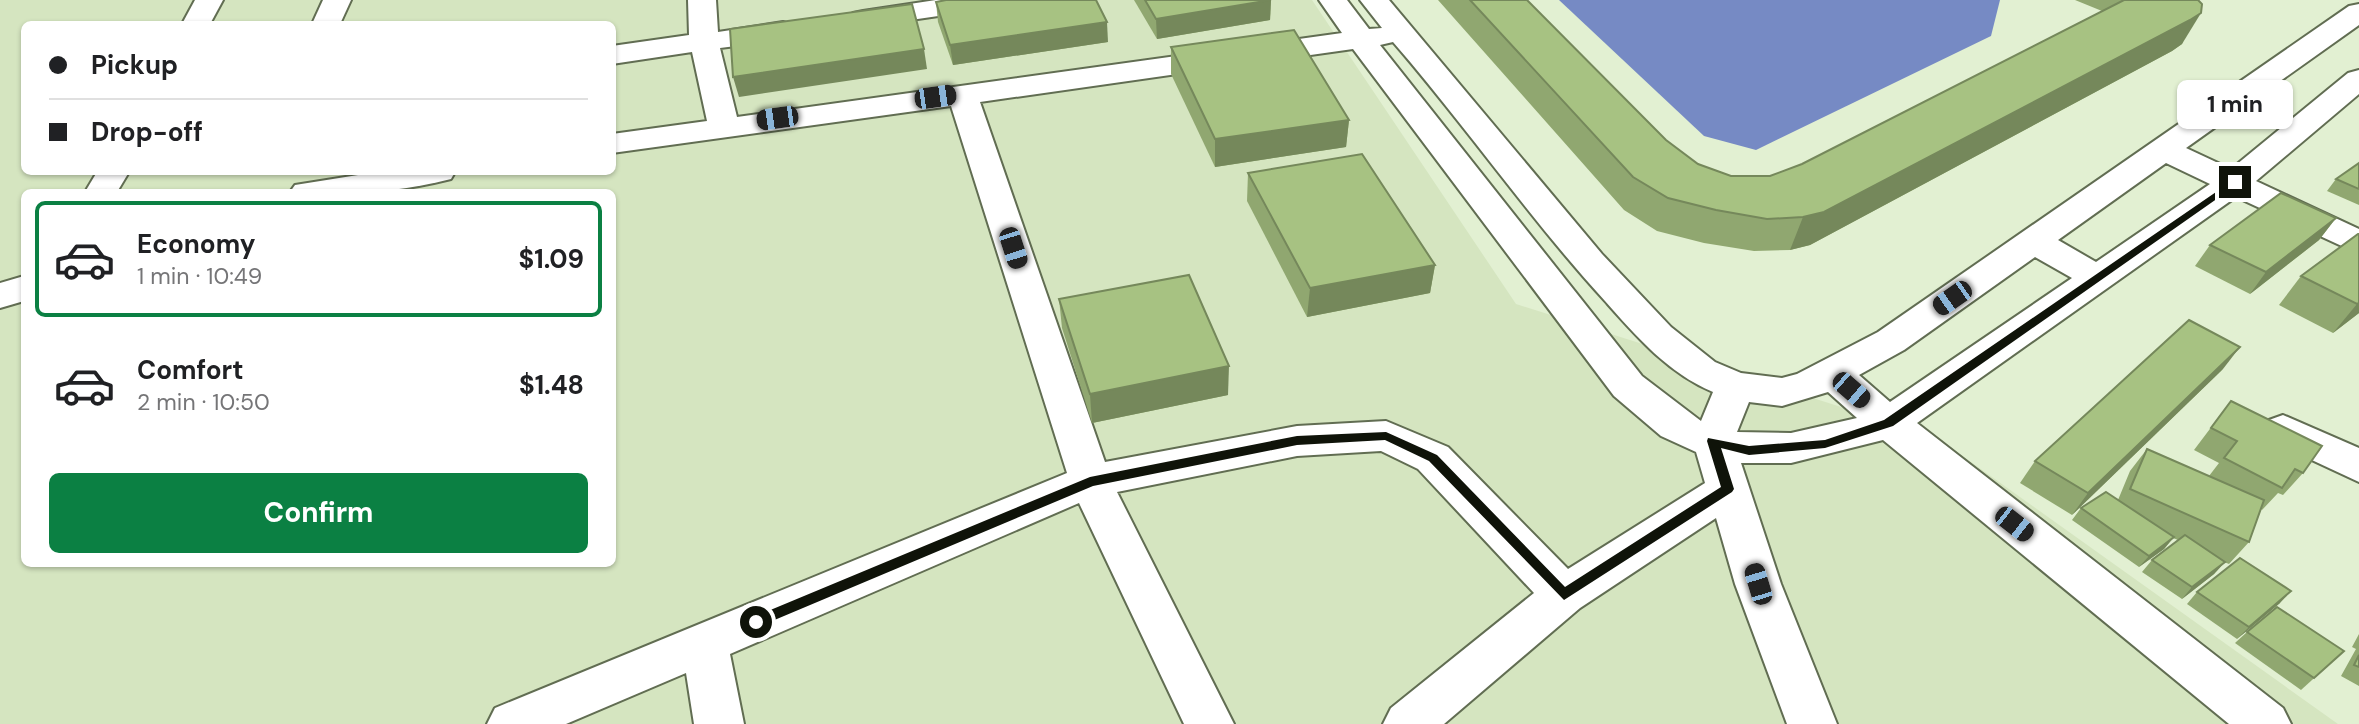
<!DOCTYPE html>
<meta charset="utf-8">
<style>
:root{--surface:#fff;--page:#f2f2f2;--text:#202124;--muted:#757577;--line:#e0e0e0;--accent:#0b8043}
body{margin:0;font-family:"DM Sans",sans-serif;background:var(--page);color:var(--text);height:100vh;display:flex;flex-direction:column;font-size:26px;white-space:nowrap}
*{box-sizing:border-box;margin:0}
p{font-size:23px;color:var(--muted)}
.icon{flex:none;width:38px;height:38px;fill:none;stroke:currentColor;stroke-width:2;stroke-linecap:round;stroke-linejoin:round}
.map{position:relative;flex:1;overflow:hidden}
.details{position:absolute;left:21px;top:189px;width:595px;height:378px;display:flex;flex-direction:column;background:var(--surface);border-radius:10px;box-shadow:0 2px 5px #0004}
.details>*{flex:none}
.top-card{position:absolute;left:21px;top:21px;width:595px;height:154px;border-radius:10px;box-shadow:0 2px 5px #0004;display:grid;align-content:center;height:154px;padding:0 28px;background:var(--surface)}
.end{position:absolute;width:32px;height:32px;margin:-16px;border:9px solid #0f1309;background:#fff;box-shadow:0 0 0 4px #fff}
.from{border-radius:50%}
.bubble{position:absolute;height:49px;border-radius:10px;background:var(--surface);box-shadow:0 2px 5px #0004;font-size:23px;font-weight:700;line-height:49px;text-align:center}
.car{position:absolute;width:21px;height:42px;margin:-21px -10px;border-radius:9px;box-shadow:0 0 5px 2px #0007;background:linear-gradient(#222 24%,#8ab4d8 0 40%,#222 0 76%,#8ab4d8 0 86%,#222 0)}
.top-card b{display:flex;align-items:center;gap:24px;height:66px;font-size:26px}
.top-card b+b{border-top:2px solid var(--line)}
.top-card i{width:18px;height:18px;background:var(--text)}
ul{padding:12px 0 0;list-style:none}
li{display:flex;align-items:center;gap:21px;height:116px;margin:0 14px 10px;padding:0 14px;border:4px solid transparent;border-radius:10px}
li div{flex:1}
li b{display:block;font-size:26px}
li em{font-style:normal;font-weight:700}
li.on{border-color:var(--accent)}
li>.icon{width:63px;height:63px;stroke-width:1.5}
.primary-button{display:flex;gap:14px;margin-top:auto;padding:14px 28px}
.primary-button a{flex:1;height:80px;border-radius:10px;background:var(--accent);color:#fff;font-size:28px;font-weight:700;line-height:80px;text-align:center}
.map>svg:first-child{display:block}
</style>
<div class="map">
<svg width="2359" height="724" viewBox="0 0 2359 724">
<rect width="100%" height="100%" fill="#e2f0d2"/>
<path fill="#d5e5c0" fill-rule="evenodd" d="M0 0H1312L1516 304 1936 437 2338 724H0ZM24 24H612V172H24ZM24 192H612V564H24Z"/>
<polygon fill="#768ac4" points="1559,0 2000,0 1991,36 1756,150 1704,136"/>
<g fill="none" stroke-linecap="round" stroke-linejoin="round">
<g stroke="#616d52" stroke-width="4">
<g id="minor">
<polygon points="195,0 223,0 210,24 182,24"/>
<polygon points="323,0 351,0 340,24 312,24"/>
<path d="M688 0H716L718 32 783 22 793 25 797 31 793 37 783 40 720 48 737 117 1342 33 1319 0H1347L1369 29 1382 28 1360 0H1389L1602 254 1671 327 1715 362 1741 373 1782 378 1797 374 1878 332 2349 6 2359 4V25L2186 148 2231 169 2348 73 2359 70V94L2256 181 2359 229V254L2236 197 1917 423 2283 708 2291 724H2229L1883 440 1791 463H1741L1781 584 1837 724H1787L1735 584 1716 518 1580 608 1444 724H1383L1391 708 1534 593 1418 469 1381 451 1297 456 1117 492 1234 724H1184L1079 503 730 654 744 724H694L686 673 566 724H487L495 708 1067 473 951 106 612 153V134L707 121 692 52 612 64V46L689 35ZM1393 42C1466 126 1530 219 1605 301 1637 337 1668 373 1713 392L1701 421 1642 376 1380 45ZM1353 49 1614 396 1661 436 1696 452 1705 483 1568 569 1448 447 1386 421 1297 426 1105 462 980 102ZM2166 163 2210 184 2096 262 2058 240ZM2035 257 2072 278 1890 402 1859 375 1904 350ZM1828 392 1857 418 1791 433 1737 432 1749 402 1782 406Z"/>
<polygon points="936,0 1007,0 1003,6 993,8 863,27 853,25 849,19 853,13 863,11"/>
<polygon points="97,172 129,172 117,192 85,192"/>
<path d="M377 172H455L451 179C399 192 342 197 290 192L295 185Z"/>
<polygon points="24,276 24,301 0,308 0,283"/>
<polygon points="2283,415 2359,448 2359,482 2269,440 2263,430 2269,420"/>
</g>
</g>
<use href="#minor" fill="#fff" fill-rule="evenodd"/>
</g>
<g fill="#90a770">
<polygon points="1134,0 1271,0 1270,20 1157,39"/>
<polygon points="1438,0 1527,0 1666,140 1698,164 1731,176 1770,176 1802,164 2102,11 2075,0 2198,0 2182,44 2172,51 1810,245 1790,250 1754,251 1704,243 1657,231 1624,210"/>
<polygon points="936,2 1108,42 953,65 938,22"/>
<polygon points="1171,47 1349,120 1346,147 1215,167 1171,74"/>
<polygon points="2359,163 2359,205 2327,191 2336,179"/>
<polygon points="1248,173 1435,265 1430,293 1307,317 1247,201"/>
<polygon points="2336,218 2319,240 2250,294 2195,266 2210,245"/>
<polygon points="2359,234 2359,313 2333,333 2279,305 2301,276"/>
<polygon points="1059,299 1228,395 1092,423 1062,328"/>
<polygon points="2223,369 2072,515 2020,483 2035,461"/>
<polygon points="2231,401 2303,473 2283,495 2278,493 2262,510 2261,509 2249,542 2229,564 2224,562 2225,562 2214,574 2182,599 2142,572 2152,560 2178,540 2173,538 2164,549 2139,567 2072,520 2081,508 2118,500 2130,471 2147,449 2209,476 2219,463 2194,450"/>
<polygon points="2197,592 2280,603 2237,639 2187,604"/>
<polygon points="2247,632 2344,651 2301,690 2235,643"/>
<polygon points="2359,634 2359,686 2341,676 2356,649 2352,647"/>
</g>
<g fill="#75885b">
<polygon points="1271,0 1270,20 1157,39 1156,19"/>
<polygon points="2201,13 2182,44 2172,51 1810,245 1790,250 1803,217"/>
<polygon points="1107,22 1108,42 953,65 950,45"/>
<polygon points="924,49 927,69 739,97 733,77"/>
<polygon points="1349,120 1346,147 1215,167 1215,139"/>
<polygon points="2336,218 2319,240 2250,294 2266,272"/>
<polygon points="1435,265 1430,293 1307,317 1310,288"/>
<polygon points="2359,303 2359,313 2333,333 2357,304"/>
<polygon points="2240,347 2223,369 2072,515 2088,493"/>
<polygon points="1229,366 1228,395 1092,423 1090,394"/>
<polygon points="2174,537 2164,549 2139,567 2149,556"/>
<polygon points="2225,562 2214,574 2182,599 2192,587"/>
<polygon points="2291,591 2280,603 2237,639 2249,627"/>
</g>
<g fill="#a7c282" stroke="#75885b" stroke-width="2">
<polygon points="946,0 1096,0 1107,22 950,45 936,2"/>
<polygon points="1145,0 1271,0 1156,19"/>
<polygon points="1470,0 1527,0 1666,140 1698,164 1731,176 1770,176 1802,164 2124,0 2198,0 2202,4 2201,13 2190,20 1824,212 1803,217 1767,219 1716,210 1668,198 1633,177"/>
<polygon points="912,4 924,49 733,77 730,29"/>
<polygon points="1294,30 1349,120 1215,139 1171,47"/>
<polygon points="1362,154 1435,265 1310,288 1248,173"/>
<polygon points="2359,163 2359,189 2336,179"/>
<polygon points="2281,193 2336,218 2266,272 2210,245"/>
<polygon points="2358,234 2359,234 2359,303 2357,304 2301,276"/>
<polygon points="1189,275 1229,366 1090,394 1059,299"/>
<polygon points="2189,320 2240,347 2088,493 2035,461"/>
<polygon points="2231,401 2322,446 2303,473 2295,469 2282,488 2224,458 2237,441 2211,428"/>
<polygon points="2147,449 2264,500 2249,542 2130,489"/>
<polygon points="2106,492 2174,537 2149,556 2081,508"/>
<polygon points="2185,535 2225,562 2192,587 2152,560"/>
<polygon points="2240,558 2291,591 2249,627 2197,592"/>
<polygon points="2277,607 2344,651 2314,678 2247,632"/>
<polygon points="2359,655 2359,667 2354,665"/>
</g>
<polygon fill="#0f1309" points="2235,179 2238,184 1893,426 1825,448 1749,455 1721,448 1734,489 1732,492 1564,600 1429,461 1385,440 1297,445 1093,486 760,626 751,626 749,622 751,618 1090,477 1297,436 1386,432 1437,455 1565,587 1721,487 1707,441 1708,438 1749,446 1825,440 1884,420"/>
</svg>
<i class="end from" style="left:756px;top:622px"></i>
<i class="end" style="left:2235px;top:182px"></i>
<div class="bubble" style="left:2177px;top:80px;width:116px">1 min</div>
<i class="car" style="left:935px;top:97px;rotate:82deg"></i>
<i class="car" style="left:777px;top:118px;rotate:262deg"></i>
<i class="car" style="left:1013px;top:248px;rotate:162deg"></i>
<i class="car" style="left:1952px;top:298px;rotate:235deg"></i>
<i class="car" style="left:1851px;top:390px;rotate:131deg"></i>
<i class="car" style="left:2014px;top:524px;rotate:128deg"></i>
<i class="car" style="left:1758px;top:584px;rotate:343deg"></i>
<div class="top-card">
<b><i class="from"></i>Pickup</b>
<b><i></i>Drop-off</b>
</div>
<section class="details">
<ul>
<li class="on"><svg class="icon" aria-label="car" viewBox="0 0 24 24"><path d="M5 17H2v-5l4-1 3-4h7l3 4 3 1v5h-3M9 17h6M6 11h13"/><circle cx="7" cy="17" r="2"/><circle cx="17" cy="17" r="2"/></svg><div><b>Economy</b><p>1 min · 10:49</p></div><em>$1.09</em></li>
<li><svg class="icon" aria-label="car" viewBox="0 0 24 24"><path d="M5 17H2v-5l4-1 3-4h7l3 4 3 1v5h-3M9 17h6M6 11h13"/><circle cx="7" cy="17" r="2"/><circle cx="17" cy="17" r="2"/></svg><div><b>Comfort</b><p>2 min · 10:50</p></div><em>$1.48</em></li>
</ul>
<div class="primary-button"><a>Confirm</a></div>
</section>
</div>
